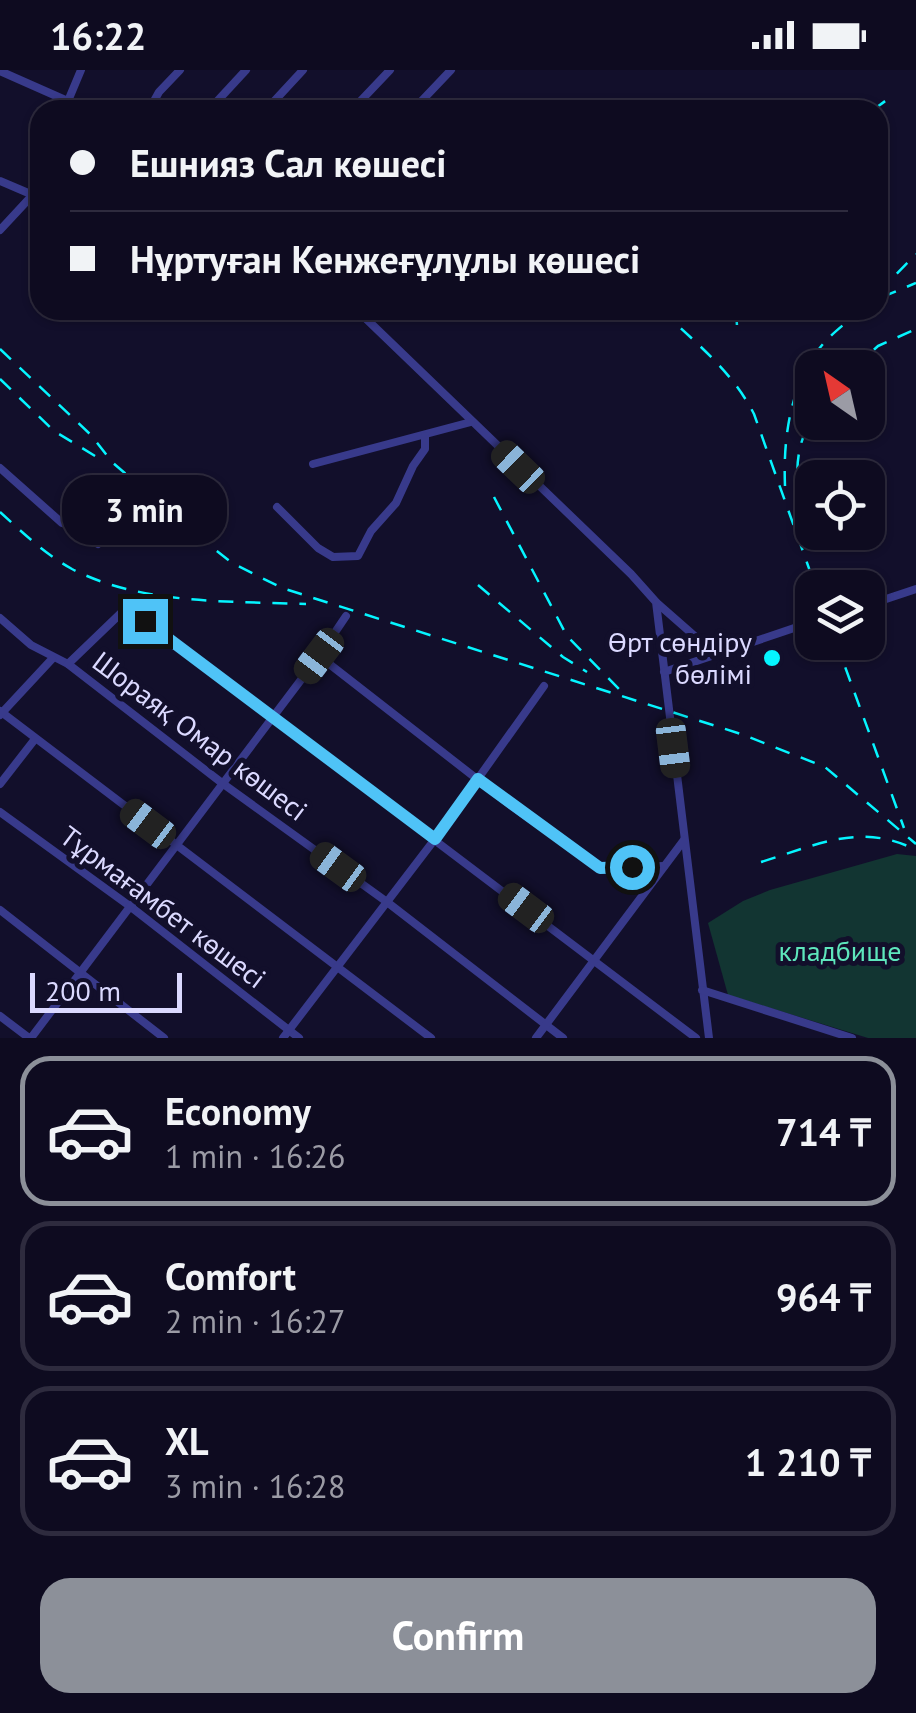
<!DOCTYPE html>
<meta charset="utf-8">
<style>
:root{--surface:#0e0b20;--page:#171429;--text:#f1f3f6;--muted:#9b9ba5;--line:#2e2b3e;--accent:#8c9099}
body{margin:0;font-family:"PT Sans",sans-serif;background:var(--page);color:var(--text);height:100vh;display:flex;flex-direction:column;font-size:38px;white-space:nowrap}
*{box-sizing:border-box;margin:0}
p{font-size:32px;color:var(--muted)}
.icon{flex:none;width:55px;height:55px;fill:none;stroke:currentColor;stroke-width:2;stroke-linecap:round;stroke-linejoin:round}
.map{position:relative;height:968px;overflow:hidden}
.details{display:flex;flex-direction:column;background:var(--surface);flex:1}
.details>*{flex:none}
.banner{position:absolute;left:30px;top:30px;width:858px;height:220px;border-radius:30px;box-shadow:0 2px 8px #0004,0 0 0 2px var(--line);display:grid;align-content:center;height:220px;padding:0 40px;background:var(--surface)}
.needle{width:65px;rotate:326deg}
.controls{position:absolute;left:795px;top:280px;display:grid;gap:20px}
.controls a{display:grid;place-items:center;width:90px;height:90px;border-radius:20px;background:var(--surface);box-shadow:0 2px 8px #0004,0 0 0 2px var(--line);font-size:50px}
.scale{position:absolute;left:30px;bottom:25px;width:152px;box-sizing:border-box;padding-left:10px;border:5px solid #dbd9ff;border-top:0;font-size:28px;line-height:35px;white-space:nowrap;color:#dbd9ff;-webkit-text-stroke:8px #120f2b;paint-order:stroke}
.end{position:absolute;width:45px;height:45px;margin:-22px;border:12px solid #4fc3f7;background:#111;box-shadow:0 0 0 5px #111}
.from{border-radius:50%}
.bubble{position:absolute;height:70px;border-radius:30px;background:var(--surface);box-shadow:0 2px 8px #0004,0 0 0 2px var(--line);font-size:32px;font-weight:600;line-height:70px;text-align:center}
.car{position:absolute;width:30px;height:60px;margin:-30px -15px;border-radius:12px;box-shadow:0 0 8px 2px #0007;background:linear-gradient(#222 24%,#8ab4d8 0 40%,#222 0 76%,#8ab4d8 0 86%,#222 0)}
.banner b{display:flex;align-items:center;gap:35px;height:95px;font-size:38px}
.banner b+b{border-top:2px solid var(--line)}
.banner i{width:25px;height:25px;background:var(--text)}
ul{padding:18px 0 0;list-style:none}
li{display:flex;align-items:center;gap:30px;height:150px;margin:0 20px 15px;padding:0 20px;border:5px solid var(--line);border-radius:30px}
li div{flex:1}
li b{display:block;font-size:38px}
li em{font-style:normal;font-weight:600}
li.current{border-color:var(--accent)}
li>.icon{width:90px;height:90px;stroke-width:1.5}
.action{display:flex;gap:20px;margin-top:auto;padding:20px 40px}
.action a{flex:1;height:115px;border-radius:30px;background:var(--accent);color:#fff;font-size:40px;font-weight:600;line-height:115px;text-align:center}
.status{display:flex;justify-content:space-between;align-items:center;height:70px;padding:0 50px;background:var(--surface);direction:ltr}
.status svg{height:28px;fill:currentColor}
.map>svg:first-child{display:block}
</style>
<div class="status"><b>16:22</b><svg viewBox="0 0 49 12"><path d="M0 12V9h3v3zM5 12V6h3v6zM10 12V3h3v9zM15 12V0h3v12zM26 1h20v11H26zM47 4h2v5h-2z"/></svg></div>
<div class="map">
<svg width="916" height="968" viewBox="0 0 916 968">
<rect width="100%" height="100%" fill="#120f2b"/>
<polygon fill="#123532" points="897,784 916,786 916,968 868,968 728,925 708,853 743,831 770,820"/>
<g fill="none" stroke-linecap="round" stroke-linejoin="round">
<g stroke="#383a8b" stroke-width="8">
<polyline points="0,1 88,40"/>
<polyline points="68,31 81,0"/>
<polyline points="149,40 159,22 180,0"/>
<polyline points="209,40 246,0"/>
<polyline points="266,40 303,0"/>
<polyline points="352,40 390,0"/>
<polyline points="413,40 451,0"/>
<polyline points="0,111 33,125"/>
<polyline points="0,160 40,117"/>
<polyline points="357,240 631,504 656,532 709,968"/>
<polyline points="313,394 471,352"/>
<polyline points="0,398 62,453 73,456 98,474"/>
<polyline points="277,437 318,478 333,487 358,486 371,461 396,433 413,396 425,379 425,366"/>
<polyline points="657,533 714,583"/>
<polyline points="868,535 916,519"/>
<polyline points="0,548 31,575 68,594 222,713 387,832 563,968"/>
<polyline points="319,586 513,737 600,798 664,796"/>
<polyline points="68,594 121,543 129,542 145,551 696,968"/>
<polyline points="664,602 812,552"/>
<polyline points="0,641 431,968"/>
<polyline points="0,645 52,589"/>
<polyline points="0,714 35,669"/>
<polyline points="0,742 131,837 299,968"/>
<polyline points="0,840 164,968"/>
<polyline points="702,920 852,968"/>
<polyline points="0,946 29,968"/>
<polyline points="31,968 319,586 346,546"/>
<polyline points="283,968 435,769 544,616"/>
<polyline points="536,968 684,770"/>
</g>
<g stroke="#05f5ff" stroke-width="2.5" stroke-dasharray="15 12" stroke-linecap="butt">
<polyline points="494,34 501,40"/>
<polyline points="873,40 888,29"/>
<polyline points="878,223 916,184"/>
<polyline points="882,227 916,213"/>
<path d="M661 240C696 273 732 301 754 344L816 518"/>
<polyline points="736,240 737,256"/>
<polyline points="0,279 91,365 112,392 199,467 232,493 282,518 741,664 825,697 916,774"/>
<polyline points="854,298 878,276 916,259"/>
<polyline points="0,309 54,361 105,392"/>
<path d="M785 416C783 368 790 318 819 279 830 264 847 253 860 240"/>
<polyline points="494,427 567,566 620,620"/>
<path d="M0 442C23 463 45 484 72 499 142 535 230 531 306 534"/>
<path d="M803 453C797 416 791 383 812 349"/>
<polyline points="478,515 563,587 587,602"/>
<polyline points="836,572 904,758"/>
<path d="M761 792C814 776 860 752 914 779"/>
</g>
</g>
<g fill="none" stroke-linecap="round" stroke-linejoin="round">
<polyline stroke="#4fc3f7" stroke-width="12" points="145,551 435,769 478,709 600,798 632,797"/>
</g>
<circle fill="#05f5ff" stroke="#120f2b" stroke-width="4" cx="772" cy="588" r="10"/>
<g text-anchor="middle" stroke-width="10" stroke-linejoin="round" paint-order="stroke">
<g font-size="28" fill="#dbd9ff" stroke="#120f2b" text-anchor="end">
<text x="752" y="582">Өрт сөндіру<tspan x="752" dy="32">бөлімі</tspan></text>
</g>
<g font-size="28" fill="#dbd9ff" stroke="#120f2b">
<text transform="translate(200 666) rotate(37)" y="10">Шораяқ Омар көшесі</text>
<text transform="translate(163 837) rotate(37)" y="10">Тұрмағамбет көшесі</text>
</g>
<g font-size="28" fill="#5ee6bc" stroke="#120f2b">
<text x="840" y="891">кладбище</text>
</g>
</g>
</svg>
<div class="controls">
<a><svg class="needle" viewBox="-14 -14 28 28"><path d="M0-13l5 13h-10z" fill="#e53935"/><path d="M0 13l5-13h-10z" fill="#9b9ba5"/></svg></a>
<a><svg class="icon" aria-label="locate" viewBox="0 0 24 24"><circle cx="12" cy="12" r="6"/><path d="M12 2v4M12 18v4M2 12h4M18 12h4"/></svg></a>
<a><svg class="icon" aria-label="layers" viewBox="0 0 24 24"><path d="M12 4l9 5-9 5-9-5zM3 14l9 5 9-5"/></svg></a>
</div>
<div class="scale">200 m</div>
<i class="end from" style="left:632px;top:797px"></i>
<i class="end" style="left:145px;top:551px"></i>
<div class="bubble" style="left:62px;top:405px;width:165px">3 min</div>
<i class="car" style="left:518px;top:397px;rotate:314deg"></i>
<i class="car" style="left:319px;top:586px;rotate:217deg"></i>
<i class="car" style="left:673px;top:678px;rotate:173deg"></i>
<i class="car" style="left:148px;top:754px;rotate:307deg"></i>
<i class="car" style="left:338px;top:797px;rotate:306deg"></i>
<i class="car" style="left:526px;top:838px;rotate:307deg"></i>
<div class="banner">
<b><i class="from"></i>Ешнияз Сал көшесі</b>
<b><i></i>Нұртуған Кенжеғұлұлы көшесі</b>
</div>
</div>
<section class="details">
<ul>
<li class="current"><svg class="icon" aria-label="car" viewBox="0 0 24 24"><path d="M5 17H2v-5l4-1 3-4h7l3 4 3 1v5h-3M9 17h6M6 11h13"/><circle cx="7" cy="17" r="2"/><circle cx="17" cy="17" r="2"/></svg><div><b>Economy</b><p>1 min · 16:26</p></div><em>714 ₸</em></li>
<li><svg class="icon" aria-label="car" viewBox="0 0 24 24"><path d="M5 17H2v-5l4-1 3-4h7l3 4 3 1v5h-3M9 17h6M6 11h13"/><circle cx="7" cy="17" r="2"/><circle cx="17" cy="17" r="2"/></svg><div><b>Comfort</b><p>2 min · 16:27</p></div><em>964 ₸</em></li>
<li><svg class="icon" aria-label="car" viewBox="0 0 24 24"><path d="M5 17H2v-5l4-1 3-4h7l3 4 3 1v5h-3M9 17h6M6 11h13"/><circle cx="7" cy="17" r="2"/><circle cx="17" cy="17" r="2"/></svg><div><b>XL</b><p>3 min · 16:28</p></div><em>1 210 ₸</em></li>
</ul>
<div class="action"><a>Confirm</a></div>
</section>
